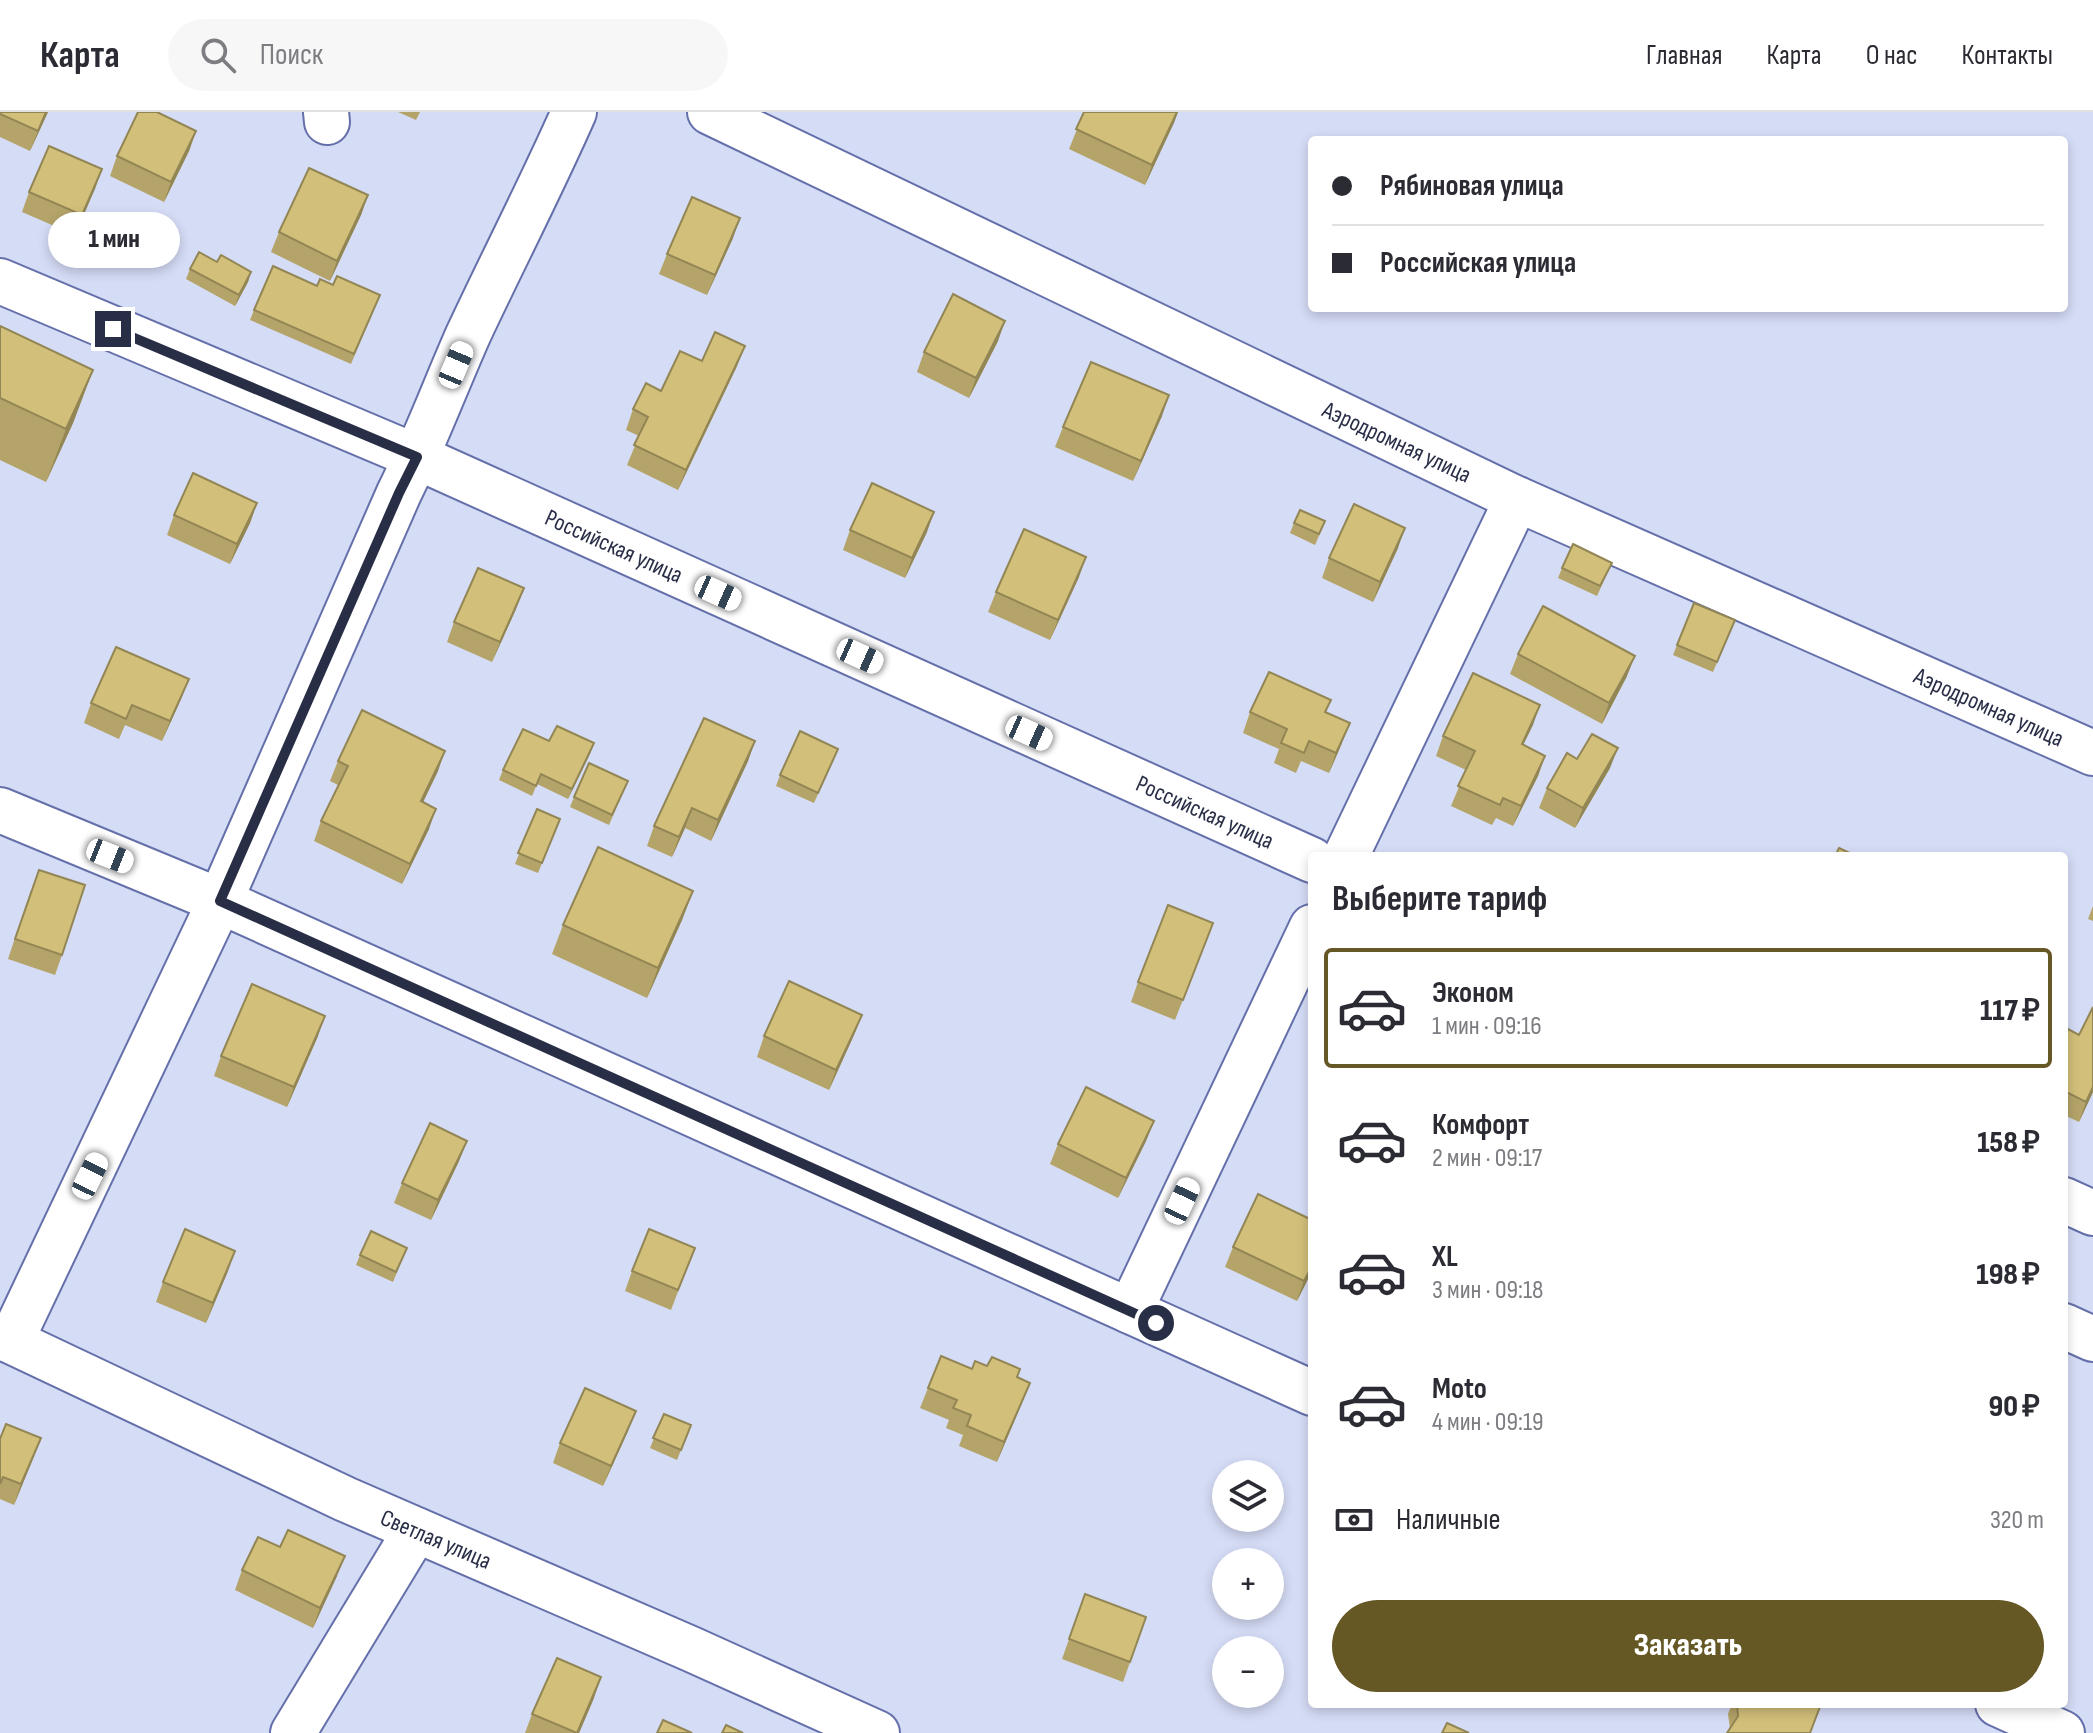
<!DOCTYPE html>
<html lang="ru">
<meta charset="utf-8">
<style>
:root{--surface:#fff;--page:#f7f7f7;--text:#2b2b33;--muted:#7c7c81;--line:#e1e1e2;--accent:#665825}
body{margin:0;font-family:"Sofia Sans Condensed",sans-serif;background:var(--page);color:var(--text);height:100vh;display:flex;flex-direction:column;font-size:30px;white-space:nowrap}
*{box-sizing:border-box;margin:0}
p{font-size:26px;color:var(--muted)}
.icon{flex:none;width:44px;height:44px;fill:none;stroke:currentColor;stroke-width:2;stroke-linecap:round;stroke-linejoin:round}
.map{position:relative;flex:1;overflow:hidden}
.panel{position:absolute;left:1308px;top:740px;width:760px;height:856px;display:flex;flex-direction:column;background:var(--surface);border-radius:8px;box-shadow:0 4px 12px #0003}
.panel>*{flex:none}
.top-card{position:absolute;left:1308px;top:24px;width:760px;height:176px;border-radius:8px;box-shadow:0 4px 12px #0003;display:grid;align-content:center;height:176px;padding:0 24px;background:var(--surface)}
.fabs{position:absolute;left:1212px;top:1348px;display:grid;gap:16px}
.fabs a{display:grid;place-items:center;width:72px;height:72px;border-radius:50%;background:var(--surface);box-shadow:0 4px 12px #0003;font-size:40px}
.end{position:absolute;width:36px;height:36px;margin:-18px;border:10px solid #292e47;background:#fff;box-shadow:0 0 0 4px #fff}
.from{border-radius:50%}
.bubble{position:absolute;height:56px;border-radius:28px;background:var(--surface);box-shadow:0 4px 12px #0003;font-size:26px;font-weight:800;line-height:56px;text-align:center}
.car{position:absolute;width:24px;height:48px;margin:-24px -12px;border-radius:10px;box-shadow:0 0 6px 2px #0007;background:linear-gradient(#fff 24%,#345 0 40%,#fff 0 76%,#345 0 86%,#fff 0)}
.top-card b{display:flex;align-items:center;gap:28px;height:76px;font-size:30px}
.top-card b+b{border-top:2px solid var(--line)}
.top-card i{width:20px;height:20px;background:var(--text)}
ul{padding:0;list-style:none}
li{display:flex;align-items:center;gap:24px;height:120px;margin:0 16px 12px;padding:0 8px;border:4px solid transparent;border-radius:8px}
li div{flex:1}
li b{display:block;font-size:30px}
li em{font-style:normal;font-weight:800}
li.selected{border-color:var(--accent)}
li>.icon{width:72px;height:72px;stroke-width:1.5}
h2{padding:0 24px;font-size:36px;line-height:96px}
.pay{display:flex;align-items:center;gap:20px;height:88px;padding:0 24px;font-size:30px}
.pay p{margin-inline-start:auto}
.button{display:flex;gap:16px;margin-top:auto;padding:16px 24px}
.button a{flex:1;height:92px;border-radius:48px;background:var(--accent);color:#fff;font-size:32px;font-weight:800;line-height:92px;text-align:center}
header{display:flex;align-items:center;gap:48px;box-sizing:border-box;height:112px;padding:0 40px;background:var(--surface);border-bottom:2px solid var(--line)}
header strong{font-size:38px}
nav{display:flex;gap:44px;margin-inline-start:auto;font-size:28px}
.search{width:560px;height:72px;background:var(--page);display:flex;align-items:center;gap:20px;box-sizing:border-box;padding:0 28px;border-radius:44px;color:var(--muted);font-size:30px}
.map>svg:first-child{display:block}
</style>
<header>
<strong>Карта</strong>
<div class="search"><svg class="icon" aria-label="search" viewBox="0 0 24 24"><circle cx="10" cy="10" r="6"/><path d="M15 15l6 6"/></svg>Поиск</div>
<nav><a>Главная</a><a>Карта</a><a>О нас</a><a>Контакты</a></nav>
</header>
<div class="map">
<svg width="2093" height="1621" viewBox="0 0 2093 1621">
<rect width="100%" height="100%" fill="#d5dcf6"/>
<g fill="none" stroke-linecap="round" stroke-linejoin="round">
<g stroke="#6570aa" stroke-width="48">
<g id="minor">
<polyline points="326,0 327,10"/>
<polyline points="710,0 1517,387 2093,641"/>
<polyline points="0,169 417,345 1312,748"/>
<polyline points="0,698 220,789 1312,1281"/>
<polyline points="1346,744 1517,387"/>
<polyline points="2064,1088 2093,1101"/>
<polyline points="1130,1199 1312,815"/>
<polyline points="2064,1214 2093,1227"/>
<polyline points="0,1224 345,1387 691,1537 877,1621"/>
<path d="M11 1229 220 789 399 381C425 329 445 275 468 223 503 148 541 75 574 0"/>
<polyline points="1998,1592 2062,1621"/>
<polyline points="293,1621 416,1418"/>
</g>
</g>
<use href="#minor" stroke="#fff" stroke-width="44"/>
</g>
<g fill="#b5a469">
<polygon points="0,0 48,0 30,39 0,25"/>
<polygon points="398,0 420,0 416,8"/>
<polygon points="1084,0 1178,0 1145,73 1069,37"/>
<polygon points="196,19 189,39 164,90 110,64 117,44"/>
<polygon points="102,57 75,123 22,100 29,80"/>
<polygon points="368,83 361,103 330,169 271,140 279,120"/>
<polygon points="733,126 707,183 659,162 667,142"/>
<polygon points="217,150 251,160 248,170 235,194 186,167 190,157"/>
<polygon points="333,173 380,183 351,252 250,208 254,198 317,174"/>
<polygon points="0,214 93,258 73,311 46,370 0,348"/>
<polygon points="998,229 969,286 917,260 924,240"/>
<polygon points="702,249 737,254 678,378 627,353 639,324 626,318 633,297 661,279"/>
<polygon points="1162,304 1133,369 1055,335 1063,315"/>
<polygon points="257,391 250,411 230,452 167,423 174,403"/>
<polygon points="1294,411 1321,419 1315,433 1290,421"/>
<polygon points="850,418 927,420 905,466 843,438"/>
<polygon points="1398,436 1373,490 1322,466 1329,446"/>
<polygon points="1612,451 1597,484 1558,466 1562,456"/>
<polygon points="1079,465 1050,528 988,500 996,480"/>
<polygon points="516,497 492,550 447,530 454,510"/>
<polygon points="1735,508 1713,560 1673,543 1677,533"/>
<polygon points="1518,542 1627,564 1602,612 1510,562"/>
<polygon points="181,587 162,629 125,613 119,627 84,611 91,591"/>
<polygon points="1331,588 1326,600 1342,631 1329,661 1301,649 1296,661 1274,651 1279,637 1243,621 1250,600"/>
<polygon points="1540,593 1523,633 1545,644 1538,664 1513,714 1496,706 1492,713 1451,694 1466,658 1436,644 1443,624"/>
<polygon points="549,629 594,631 568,687 537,672 532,684 499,668 503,658"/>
<polygon points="755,629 748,649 711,729 685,716 672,745 647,734 654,714"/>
<polygon points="838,637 814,691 776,674 780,663"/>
<polygon points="1577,647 1610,656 1575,716 1539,696 1547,676"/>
<polygon points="338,649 438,659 423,690 429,717 402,772 314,729 321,709 338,673 330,669"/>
<polygon points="628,669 609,713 570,695 574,685"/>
<polygon points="537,697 560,707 538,761 515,752"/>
<polygon points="31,778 62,843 55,863 8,847"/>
<polygon points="693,779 682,808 647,886 552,842 563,813"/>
<polygon points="2093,794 2093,809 2088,807"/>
<polygon points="1213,811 1175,908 1131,890 1138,870"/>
<polygon points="862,903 854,923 829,978 757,945 764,924"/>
<polygon points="2064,915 2079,923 2093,980 2079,1010 2064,1003"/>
<polygon points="318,924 287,995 214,964 221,944"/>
<polygon points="1154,1009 1146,1029 1118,1086 1050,1052 1058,1032"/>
<polygon points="467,1029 459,1049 431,1108 394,1091 402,1071"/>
<polygon points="1233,1135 1312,1159 1297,1189 1225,1155"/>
<polygon points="407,1136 393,1170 356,1153 360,1143"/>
<polygon points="687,1156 671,1198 625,1179 632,1159"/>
<polygon points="228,1159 206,1211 156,1190 163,1170"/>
<polygon points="972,1257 1017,1265 1030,1271 997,1350 959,1334 963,1323 946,1316 949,1308 920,1296 928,1276"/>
<polygon points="664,1302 691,1313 677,1348 650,1336"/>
<polygon points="628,1319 603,1374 553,1351 560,1331"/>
<polygon points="41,1326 14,1393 0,1387 0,1327"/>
<polygon points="242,1458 337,1464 313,1516 235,1478"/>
<polygon points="1085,1482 1146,1505 1123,1570 1062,1547"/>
<polygon points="594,1586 579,1621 525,1621 532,1602"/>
<polygon points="1732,1592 1821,1592 1730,1617 1728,1602"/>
</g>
<g fill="#938655">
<polygon points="46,0 48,0 30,39 38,19"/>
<polygon points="1177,0 1178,0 1174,11 1145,73 1152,53"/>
<polygon points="196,19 189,39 164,90 171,70"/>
<polygon points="102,57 95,77 75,123 82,103"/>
<polygon points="368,83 361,103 330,169 337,149"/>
<polygon points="740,106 733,126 707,183 715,163"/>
<polygon points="251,160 248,170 235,194 239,183"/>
<polygon points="1005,209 998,229 969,286 976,266"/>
<polygon points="745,234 737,254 678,378 686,358"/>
<polygon points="93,258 73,311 46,370 66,317"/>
<polygon points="1169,283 1162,304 1133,369 1141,349"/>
<polygon points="257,391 250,411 230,452 237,432"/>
<polygon points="934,400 927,420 905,466 912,446"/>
<polygon points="1405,416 1398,436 1373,490 1380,470"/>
<polygon points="1086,445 1079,465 1050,528 1058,508"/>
<polygon points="524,476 516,497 492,550 500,530"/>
<polygon points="1635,544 1627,564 1602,612 1609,591"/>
<polygon points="189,567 181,587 162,629 170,609"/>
<polygon points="1540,593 1533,613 1514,652 1522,632"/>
<polygon points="1350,611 1342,631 1329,661 1336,641"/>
<polygon points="755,629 748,649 711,729 718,708"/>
<polygon points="594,631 590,642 568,687 572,677"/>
<polygon points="1618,636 1610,656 1575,716 1583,696"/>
<polygon points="445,639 438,659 414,709 421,689"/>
<polygon points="1545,644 1538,664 1513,714 1521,694"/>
<polygon points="692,696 685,716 672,745 679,725"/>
<polygon points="436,697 429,717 402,772 410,752"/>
<polygon points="693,779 682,808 647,886 658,856"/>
<polygon points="862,903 854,923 829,978 836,958"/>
<polygon points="325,904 318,924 287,995 294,975"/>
<polygon points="2093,975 2093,980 2079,1010 2086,990"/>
<polygon points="1154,1009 1146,1029 1118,1086 1126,1066"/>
<polygon points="467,1029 459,1049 431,1108 438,1088"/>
<polygon points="235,1139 228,1159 206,1211 213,1191"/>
<polygon points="1312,1154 1312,1159 1297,1189 1304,1169"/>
<polygon points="1030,1271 1022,1291 997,1350 1004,1330"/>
<polygon points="636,1299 628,1319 603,1374 611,1354"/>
<polygon points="41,1326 33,1347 14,1393 21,1372"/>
<polygon points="345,1444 337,1464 313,1516 320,1496"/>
<polygon points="601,1565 594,1586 579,1621 577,1621"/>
</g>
<g fill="#d2bf7a" stroke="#938655" stroke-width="2">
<polygon points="0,0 46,0 38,19 0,2"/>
<polygon points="138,0 157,0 196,19 171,70 117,44"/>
<polygon points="1084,0 1177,0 1152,53 1076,17"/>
<polygon points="49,34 102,57 82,103 29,80"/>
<polygon points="309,56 368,83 337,149 279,120"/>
<polygon points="692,85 740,106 715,163 667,142"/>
<polygon points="199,140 217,150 221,143 251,160 239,183 190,157"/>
<polygon points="273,154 317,174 320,167 333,173 337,164 380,183 354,242 254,198"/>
<polygon points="953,182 1005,209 976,266 924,240"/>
<polygon points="0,214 93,258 66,317 0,286"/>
<polygon points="715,220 745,234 686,358 634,333 648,305 633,297 646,271 661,279 680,239 702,249"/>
<polygon points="1091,250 1169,283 1141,349 1063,315"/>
<polygon points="193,361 257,391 237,432 174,403"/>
<polygon points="872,371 934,400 912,446 850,418"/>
<polygon points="1354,392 1405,416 1380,470 1329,446"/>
<polygon points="1300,398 1325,409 1319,422 1294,411"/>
<polygon points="1024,417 1086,445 1058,508 996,480"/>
<polygon points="1573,432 1612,451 1600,474 1562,456"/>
<polygon points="478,456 524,476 500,530 454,510"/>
<polygon points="1694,491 1735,508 1717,550 1677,533"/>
<polygon points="1543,494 1635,544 1609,591 1518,542"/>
<polygon points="116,535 189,567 170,609 132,593 126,607 91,591"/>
<polygon points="1269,560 1331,588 1325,600 1350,611 1336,641 1309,629 1304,641 1281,631 1287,617 1250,600"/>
<polygon points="1473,561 1540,593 1522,632 1545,644 1521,694 1503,686 1500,693 1458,674 1475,639 1443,624"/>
<polygon points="362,598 445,639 421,689 436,697 410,752 321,709 348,654 338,649"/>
<polygon points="704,606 755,629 718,708 692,696 679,725 654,714"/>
<polygon points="557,614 594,631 572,677 541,662 536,674 503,658 523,617 549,629"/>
<polygon points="800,619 838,637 818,681 780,663"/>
<polygon points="1592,622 1618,636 1583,696 1547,676 1567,641 1577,647"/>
<polygon points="589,651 628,669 612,703 574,685"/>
<polygon points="537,697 560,707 542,751 518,741"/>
<polygon points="598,735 693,779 658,856 563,813"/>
<polygon points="1839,736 1856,744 1835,744"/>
<polygon points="39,758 85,773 62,843 15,827"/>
<polygon points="1168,793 1213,811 1183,888 1138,870"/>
<polygon points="789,869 862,903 836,958 764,924"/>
<polygon points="252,872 325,904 294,975 221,944"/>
<polygon points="2093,895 2093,975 2086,990 2064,979 2064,915 2079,923"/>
<polygon points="1086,975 1154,1009 1126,1066 1058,1032"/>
<polygon points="430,1011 467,1029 438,1088 402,1071"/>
<polygon points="1258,1082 1312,1108 1312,1154 1304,1169 1233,1135"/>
<polygon points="185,1117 235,1139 213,1191 163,1170"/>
<polygon points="649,1117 695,1136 678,1178 632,1159"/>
<polygon points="371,1119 407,1136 396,1160 360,1143"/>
<polygon points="941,1244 972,1257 975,1249 987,1254 992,1245 1020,1257 1017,1265 1030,1271 1004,1330 967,1314 971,1303 953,1296 957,1288 928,1276"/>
<polygon points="585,1276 636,1299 611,1354 560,1331"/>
<polygon points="664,1302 691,1313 681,1338 653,1326"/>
<polygon points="6,1312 41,1326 21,1372 3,1365 0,1372 0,1327"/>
<polygon points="288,1418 345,1444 320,1496 242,1458 258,1425 280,1435"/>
<polygon points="1085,1482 1146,1505 1130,1550 1069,1527"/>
<polygon points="557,1546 601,1565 577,1621 532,1602"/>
<polygon points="1737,1592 1821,1592 1810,1621 1727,1621 1738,1604"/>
<polygon points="663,1608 692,1621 657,1621"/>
<polygon points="1447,1611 1469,1621 1442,1621"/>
<polygon points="726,1613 743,1621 722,1621"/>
</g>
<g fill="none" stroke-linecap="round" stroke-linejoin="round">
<polyline stroke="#292e47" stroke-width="10" points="113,217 417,345 399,381 220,789 1156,1211"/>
</g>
<g text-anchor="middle" stroke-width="6" stroke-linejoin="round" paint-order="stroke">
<g font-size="24" fill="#292e47" stroke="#fefefe">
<text transform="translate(1397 330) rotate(25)" y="8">Аэродромная улица</text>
<text transform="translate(614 434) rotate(24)" y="8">Российская улица</text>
<text transform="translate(1989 595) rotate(24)" y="8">Аэродромная улица</text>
<text transform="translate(1205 700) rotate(24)" y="8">Российская улица</text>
<text transform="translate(436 1427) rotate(23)" y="8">Светлая улица</text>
</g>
</g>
</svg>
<div class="fabs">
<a><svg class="icon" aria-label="layers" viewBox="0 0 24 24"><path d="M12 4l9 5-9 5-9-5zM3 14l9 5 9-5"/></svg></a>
<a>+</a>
<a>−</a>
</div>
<i class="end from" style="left:1156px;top:1211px"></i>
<i class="end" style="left:113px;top:217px"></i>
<div class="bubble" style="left:48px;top:100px;width:132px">1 мин</div>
<i class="car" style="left:456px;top:253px;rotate:23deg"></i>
<i class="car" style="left:718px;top:481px;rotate:114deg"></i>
<i class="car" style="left:860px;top:544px;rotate:114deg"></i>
<i class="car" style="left:1029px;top:621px;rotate:114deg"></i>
<i class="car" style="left:110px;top:744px;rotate:112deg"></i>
<i class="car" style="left:90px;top:1064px;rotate:26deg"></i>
<i class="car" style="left:1182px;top:1089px;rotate:25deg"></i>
<div class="top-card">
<b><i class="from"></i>Рябиновая улица</b>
<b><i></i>Российская улица</b>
</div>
<section class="panel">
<h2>Выберите тариф</h2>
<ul>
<li class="selected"><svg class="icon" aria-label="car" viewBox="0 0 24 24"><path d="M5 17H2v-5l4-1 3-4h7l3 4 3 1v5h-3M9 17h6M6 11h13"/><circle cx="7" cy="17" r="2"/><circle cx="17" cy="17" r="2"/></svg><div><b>Эконом</b><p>1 мин · 09:16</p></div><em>117 ₽</em></li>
<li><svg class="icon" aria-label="car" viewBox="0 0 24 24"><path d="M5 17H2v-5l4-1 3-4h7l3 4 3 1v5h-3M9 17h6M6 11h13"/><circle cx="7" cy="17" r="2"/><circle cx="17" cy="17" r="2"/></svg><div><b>Комфорт</b><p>2 мин · 09:17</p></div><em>158 ₽</em></li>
<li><svg class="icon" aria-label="car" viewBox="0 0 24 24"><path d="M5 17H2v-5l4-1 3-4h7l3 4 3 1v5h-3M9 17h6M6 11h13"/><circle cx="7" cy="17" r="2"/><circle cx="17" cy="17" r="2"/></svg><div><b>XL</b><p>3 мин · 09:18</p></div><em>198 ₽</em></li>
<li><svg class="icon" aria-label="car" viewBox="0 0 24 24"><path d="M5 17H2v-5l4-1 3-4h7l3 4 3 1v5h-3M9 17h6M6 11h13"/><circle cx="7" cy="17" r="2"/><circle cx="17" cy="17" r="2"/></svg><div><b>Moto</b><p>4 мин · 09:19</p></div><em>90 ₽</em></li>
</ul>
<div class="pay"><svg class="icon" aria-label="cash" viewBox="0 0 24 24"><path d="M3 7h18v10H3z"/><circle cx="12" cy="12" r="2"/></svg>Наличные<p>320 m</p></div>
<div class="button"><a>Заказать</a></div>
</section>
</div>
